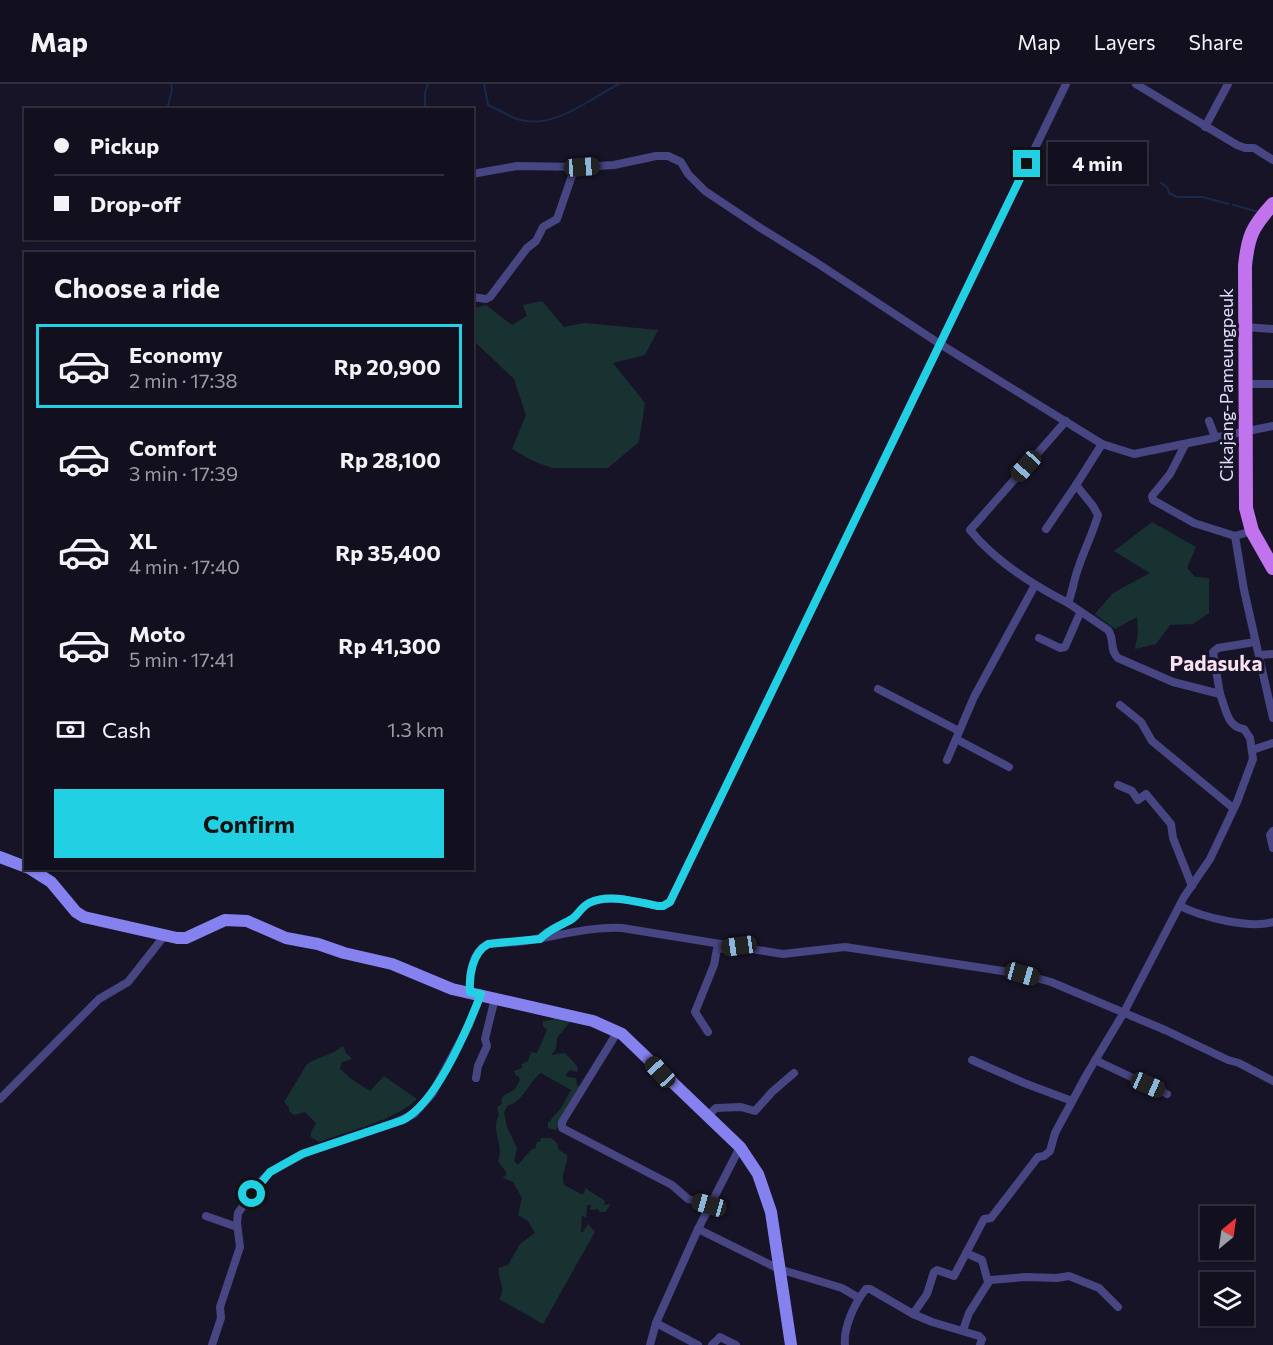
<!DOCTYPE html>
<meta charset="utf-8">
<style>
:root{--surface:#120f1e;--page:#1f1d2b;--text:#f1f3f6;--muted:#9c9ca4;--line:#312f3c;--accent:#22d0e4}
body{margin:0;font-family:Commissioner,sans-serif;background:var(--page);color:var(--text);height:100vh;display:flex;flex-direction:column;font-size:22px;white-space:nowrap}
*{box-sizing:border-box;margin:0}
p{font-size:20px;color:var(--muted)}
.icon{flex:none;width:33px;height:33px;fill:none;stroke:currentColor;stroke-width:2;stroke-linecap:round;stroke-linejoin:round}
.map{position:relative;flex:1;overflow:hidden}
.panel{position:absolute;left:24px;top:168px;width:450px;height:618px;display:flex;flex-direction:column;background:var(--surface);border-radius:0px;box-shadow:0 2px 4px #0004,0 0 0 2px var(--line)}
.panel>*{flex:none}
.top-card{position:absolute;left:24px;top:24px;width:450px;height:132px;border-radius:0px;box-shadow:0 2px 4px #0004,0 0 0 2px var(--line);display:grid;align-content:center;height:132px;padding:0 30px;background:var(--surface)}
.needle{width:39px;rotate:29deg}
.fabs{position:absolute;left:1200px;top:1122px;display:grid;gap:12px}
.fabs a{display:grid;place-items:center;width:54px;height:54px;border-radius:0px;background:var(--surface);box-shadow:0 2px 4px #0004,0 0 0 2px var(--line);font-size:30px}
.end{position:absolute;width:27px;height:27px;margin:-14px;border:8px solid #22d0e4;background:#111;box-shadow:0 0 0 3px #111}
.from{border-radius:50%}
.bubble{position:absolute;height:42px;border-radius:0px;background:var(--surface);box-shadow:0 2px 4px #0004,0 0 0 2px var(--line);font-size:20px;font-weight:700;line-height:42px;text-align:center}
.car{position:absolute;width:18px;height:36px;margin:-18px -9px;border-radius:8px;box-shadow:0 0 4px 2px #0007;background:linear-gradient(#222 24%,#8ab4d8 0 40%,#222 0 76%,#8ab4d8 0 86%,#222 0)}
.top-card b{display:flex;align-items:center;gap:21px;height:57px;font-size:22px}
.top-card b+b{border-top:2px solid var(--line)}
.top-card i{width:15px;height:15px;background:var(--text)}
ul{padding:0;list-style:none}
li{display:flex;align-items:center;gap:18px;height:84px;margin:0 12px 9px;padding:0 18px;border:3px solid transparent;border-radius:0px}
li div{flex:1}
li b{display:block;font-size:22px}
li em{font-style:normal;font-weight:700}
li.active{border-color:var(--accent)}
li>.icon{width:54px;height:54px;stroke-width:1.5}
h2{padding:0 30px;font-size:27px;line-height:72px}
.pay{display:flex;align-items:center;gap:15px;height:66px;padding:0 30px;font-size:22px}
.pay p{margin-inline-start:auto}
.action{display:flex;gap:12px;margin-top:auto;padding:12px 30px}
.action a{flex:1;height:69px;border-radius:0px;background:var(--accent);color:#111;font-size:24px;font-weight:700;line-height:69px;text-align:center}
header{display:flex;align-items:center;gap:36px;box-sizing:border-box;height:84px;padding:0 30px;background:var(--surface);border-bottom:2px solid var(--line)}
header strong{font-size:28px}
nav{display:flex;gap:33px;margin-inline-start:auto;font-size:21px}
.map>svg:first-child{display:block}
</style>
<header>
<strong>Map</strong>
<nav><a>Map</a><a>Layers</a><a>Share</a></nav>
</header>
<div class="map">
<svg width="1273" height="1261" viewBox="0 0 1273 1261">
<rect width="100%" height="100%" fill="#181428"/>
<g fill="#183231">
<polygon points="542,217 564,243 584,239 658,246 645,271 613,279 645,319 639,358 608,384 552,384 533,377 512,365 526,331 514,295 473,256 474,224 486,221 512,241 527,232 523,221"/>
<polygon points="1152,438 1196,463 1187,484 1195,493 1209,494 1209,529 1193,540 1170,541 1156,560 1135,565 1138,549 1137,533 1115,545 1095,530 1113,509 1150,489 1114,467"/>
<path d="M557 931 573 934 557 954 556 965 551 971 565 969 577 982 578 988 570 986 566 990 567 993 576 994 577 1001 581 1003 556 1046 548 1044V1039L561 1024 571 1006 541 989C529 997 522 1020 508 1021L504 1028 507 1043 517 1064 514 1077 518 1081 532 1065H535L537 1058H540L541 1054H551L557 1059 559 1066 567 1071C568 1082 560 1090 564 1101L581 1110H584L585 1104 605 1117 604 1121 610 1120 606 1128H600L598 1125 590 1126 591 1121H587L586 1134 582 1131 581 1148H583L588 1140 595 1148 543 1240 499 1215C507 1204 497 1195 499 1184L508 1181 520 1160 535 1149 528 1137 518 1131 522 1114 513 1098 502 1093 506 1092V1088L498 1077C505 1061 490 1047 499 1031L497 1023 502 1020C499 1010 509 1010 515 1005L520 996 519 993 516 992 514 987 522 984V980L528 977 531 968 537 969 547 946 543 942V937L552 936Z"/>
<path d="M343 962 346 969 352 975 342 978 340 985 350 994 370 1007 384 992 417 1015C396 1036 348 1047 319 1058L311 1053V1048L316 1039 305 1028 294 1031 289 1027V1023L284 1018 307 980C318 973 332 971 343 962Z"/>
</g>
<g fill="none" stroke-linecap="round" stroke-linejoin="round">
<g stroke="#162a4b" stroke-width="2">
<path d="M484 0 488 21C498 25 507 31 517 35 553 47 589 15 619 0"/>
<polyline points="167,26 172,5 171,0"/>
<polyline points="425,26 425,9 428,0"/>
<polyline points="1161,99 1167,103 1169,109 1177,113 1203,113 1228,120"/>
<polyline points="1233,121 1259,128"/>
</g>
<g stroke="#474582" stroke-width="8">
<polyline points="1136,0 1237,61 1245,64 1254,64 1273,76"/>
<polyline points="1205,43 1228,0"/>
<polyline points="472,90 517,82 582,83 614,81 656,72 668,72 681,78 688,90 705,107 759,143 817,179 940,260 1102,360 1134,370 1273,342"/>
<polyline points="472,213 486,215 490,213 527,164 536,157 543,143 557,135 575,83"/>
<polyline points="1245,243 1273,245"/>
<polyline points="1245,300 1273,300"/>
<path d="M1066 337 970 446C994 476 1035 502 1068 519 1073 507 1074 494 1079 482 1085 464 1093 449 1098 431L1093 422 1076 401 1102 360"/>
<polyline points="1209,337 1215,353"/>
<polyline points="1185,361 1170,390 1152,412 1153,416 1194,439 1235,452 1252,447"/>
<polyline points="1046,445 1076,401"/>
<polyline points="1235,452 1244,506 1273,634"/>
<polyline points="1039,554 1060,564 1065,563 1080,529"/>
<polyline points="1259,571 1273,570"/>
<polyline points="878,605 959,647"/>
<polyline points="1220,610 1213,568 1218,564 1255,558"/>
<polyline points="1120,621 1141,638 1152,657 1233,724"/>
<polyline points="956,655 1009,683"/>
<polyline points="1252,666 1273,659"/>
<polyline points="947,676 974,613 1035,501"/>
<polyline points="1118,701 1132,707 1138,716 1146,710 1171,740 1173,754 1192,802"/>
<polyline points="1273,747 1270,751 1273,764"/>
<path d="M1180 822C1202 833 1249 845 1273 838"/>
<path d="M540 855C549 845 560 842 572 835 578 831 581 823 589 819 609 809 637 818 658 822H663L670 818 1066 0"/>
<path d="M470 908C469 894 471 870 485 862 493 857 507 859 517 858 552 854 587 842 622 844L783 870 845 863 1022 890 1051 898 1165 946 1228 976 1239 979 1273 997"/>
<polyline points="618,947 562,1038 562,1044 672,1101 688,1115 709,1121"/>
<polyline points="708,948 695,928 714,881 717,865 731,864"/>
<polyline points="972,976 1024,999 1072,1017"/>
<polyline points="1095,976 1167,1010"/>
<polyline points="476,994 478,982 487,962 485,955 495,914"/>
<polyline points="0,1015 99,915 128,898 165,851"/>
<polyline points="708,1031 716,1024 741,1023 755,1027 772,1008 794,989"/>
<polyline points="206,1132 237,1143"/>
<polyline points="698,1145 779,1185 842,1204 859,1214"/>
<polyline points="966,1169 982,1176 988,1198"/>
<polyline points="913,1230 932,1238 979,1252 982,1255 980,1261"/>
<polyline points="656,1239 698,1261"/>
<polyline points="963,1246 969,1229 990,1196 1026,1193 1057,1194 1069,1192 1099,1204 1118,1223"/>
<polyline points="212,1261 221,1234 220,1223 240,1163 237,1139 238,1129 262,1096 270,1088 307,1068 394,1039 414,1030 432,1010 469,941 481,910"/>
<polyline points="650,1261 656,1239 698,1145 740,1063"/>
<polyline points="712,1261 720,1253 736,1261"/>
<path d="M845 1261C843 1244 855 1218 866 1205H870L913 1230 927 1210 934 1188 937 1186 954 1192 984 1135 991 1134 1038 1073 1044 1072 1050 1067 1055 1049 1087 990 1123 930 1184 813 1210 775 1237 718 1253 675 1250 654 1244 645C1227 643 1226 625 1220 610L1173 598 1118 574C1109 566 1115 555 1108 546L1068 519"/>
</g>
<g stroke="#8582f0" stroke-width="12">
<polyline points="0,773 26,783"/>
<polyline points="29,784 51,798 76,828 84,833 177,854 186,854 225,836 247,837 286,854 318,860 344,869 392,880 452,905 593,937 622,950 740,1063 758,1090 771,1128 791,1261"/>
</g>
<path stroke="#c173ee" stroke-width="14" d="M1273 120C1252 143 1248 152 1245 182L1246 424 1252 447 1273 484"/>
</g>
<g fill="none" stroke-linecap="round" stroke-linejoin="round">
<path stroke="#22d0e4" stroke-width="8" d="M252 1110 270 1088 302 1070 403 1036C437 1018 467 946 481 910L470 908C469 892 472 869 488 860L540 855C549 845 560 842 572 835 578 831 581 823 589 819 609 809 637 818 658 822H663L670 818 1027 80"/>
</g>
<g text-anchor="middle" stroke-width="6" stroke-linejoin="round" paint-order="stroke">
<g font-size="18" fill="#e3dffb" stroke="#181428">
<text transform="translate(1227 301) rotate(-90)" y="6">Cikajang-Pameungpeuk</text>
</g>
<g font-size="21" font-weight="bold" fill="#fbe1f2" stroke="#181428">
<text x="1216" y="587">Padasuka</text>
</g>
</g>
</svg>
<div class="fabs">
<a><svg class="needle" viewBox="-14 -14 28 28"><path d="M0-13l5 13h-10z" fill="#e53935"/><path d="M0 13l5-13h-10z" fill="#9c9ca4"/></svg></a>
<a><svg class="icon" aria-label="layers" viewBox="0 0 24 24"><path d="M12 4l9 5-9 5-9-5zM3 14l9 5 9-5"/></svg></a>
</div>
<i class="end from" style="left:252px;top:1110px"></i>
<i class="end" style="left:1027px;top:80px"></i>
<div class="bubble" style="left:1048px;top:58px;width:99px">4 min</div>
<i class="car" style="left:582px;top:83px;rotate:86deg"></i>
<i class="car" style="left:1026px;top:382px;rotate:222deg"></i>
<i class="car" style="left:739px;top:862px;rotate:262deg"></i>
<i class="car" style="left:1022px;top:890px;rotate:106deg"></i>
<i class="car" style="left:660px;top:988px;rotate:317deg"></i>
<i class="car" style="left:1148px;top:1001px;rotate:114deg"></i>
<i class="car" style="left:709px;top:1121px;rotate:286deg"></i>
<div class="top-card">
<b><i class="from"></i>Pickup</b>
<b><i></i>Drop-off</b>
</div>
<section class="panel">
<h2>Choose a ride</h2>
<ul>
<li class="active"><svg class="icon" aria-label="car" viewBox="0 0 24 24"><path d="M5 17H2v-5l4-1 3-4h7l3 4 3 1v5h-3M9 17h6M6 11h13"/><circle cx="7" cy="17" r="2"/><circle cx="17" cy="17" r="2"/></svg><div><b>Economy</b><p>2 min · 17:38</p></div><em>Rp 20,900</em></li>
<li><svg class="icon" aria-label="car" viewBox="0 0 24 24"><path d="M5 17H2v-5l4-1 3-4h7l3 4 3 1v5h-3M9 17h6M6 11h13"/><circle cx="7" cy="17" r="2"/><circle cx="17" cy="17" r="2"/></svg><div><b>Comfort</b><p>3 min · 17:39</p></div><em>Rp 28,100</em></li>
<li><svg class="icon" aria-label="car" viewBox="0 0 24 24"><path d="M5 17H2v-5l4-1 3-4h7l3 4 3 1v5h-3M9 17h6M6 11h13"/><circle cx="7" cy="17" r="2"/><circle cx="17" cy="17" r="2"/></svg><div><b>XL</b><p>4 min · 17:40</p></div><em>Rp 35,400</em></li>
<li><svg class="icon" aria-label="car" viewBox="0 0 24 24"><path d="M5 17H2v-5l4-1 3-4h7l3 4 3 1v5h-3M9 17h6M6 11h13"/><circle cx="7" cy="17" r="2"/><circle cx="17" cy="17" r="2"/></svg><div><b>Moto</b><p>5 min · 17:41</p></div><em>Rp 41,300</em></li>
</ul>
<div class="pay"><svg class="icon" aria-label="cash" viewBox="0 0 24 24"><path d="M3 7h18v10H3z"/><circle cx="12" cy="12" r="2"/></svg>Cash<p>1.3 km</p></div>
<div class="action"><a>Confirm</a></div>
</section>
</div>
